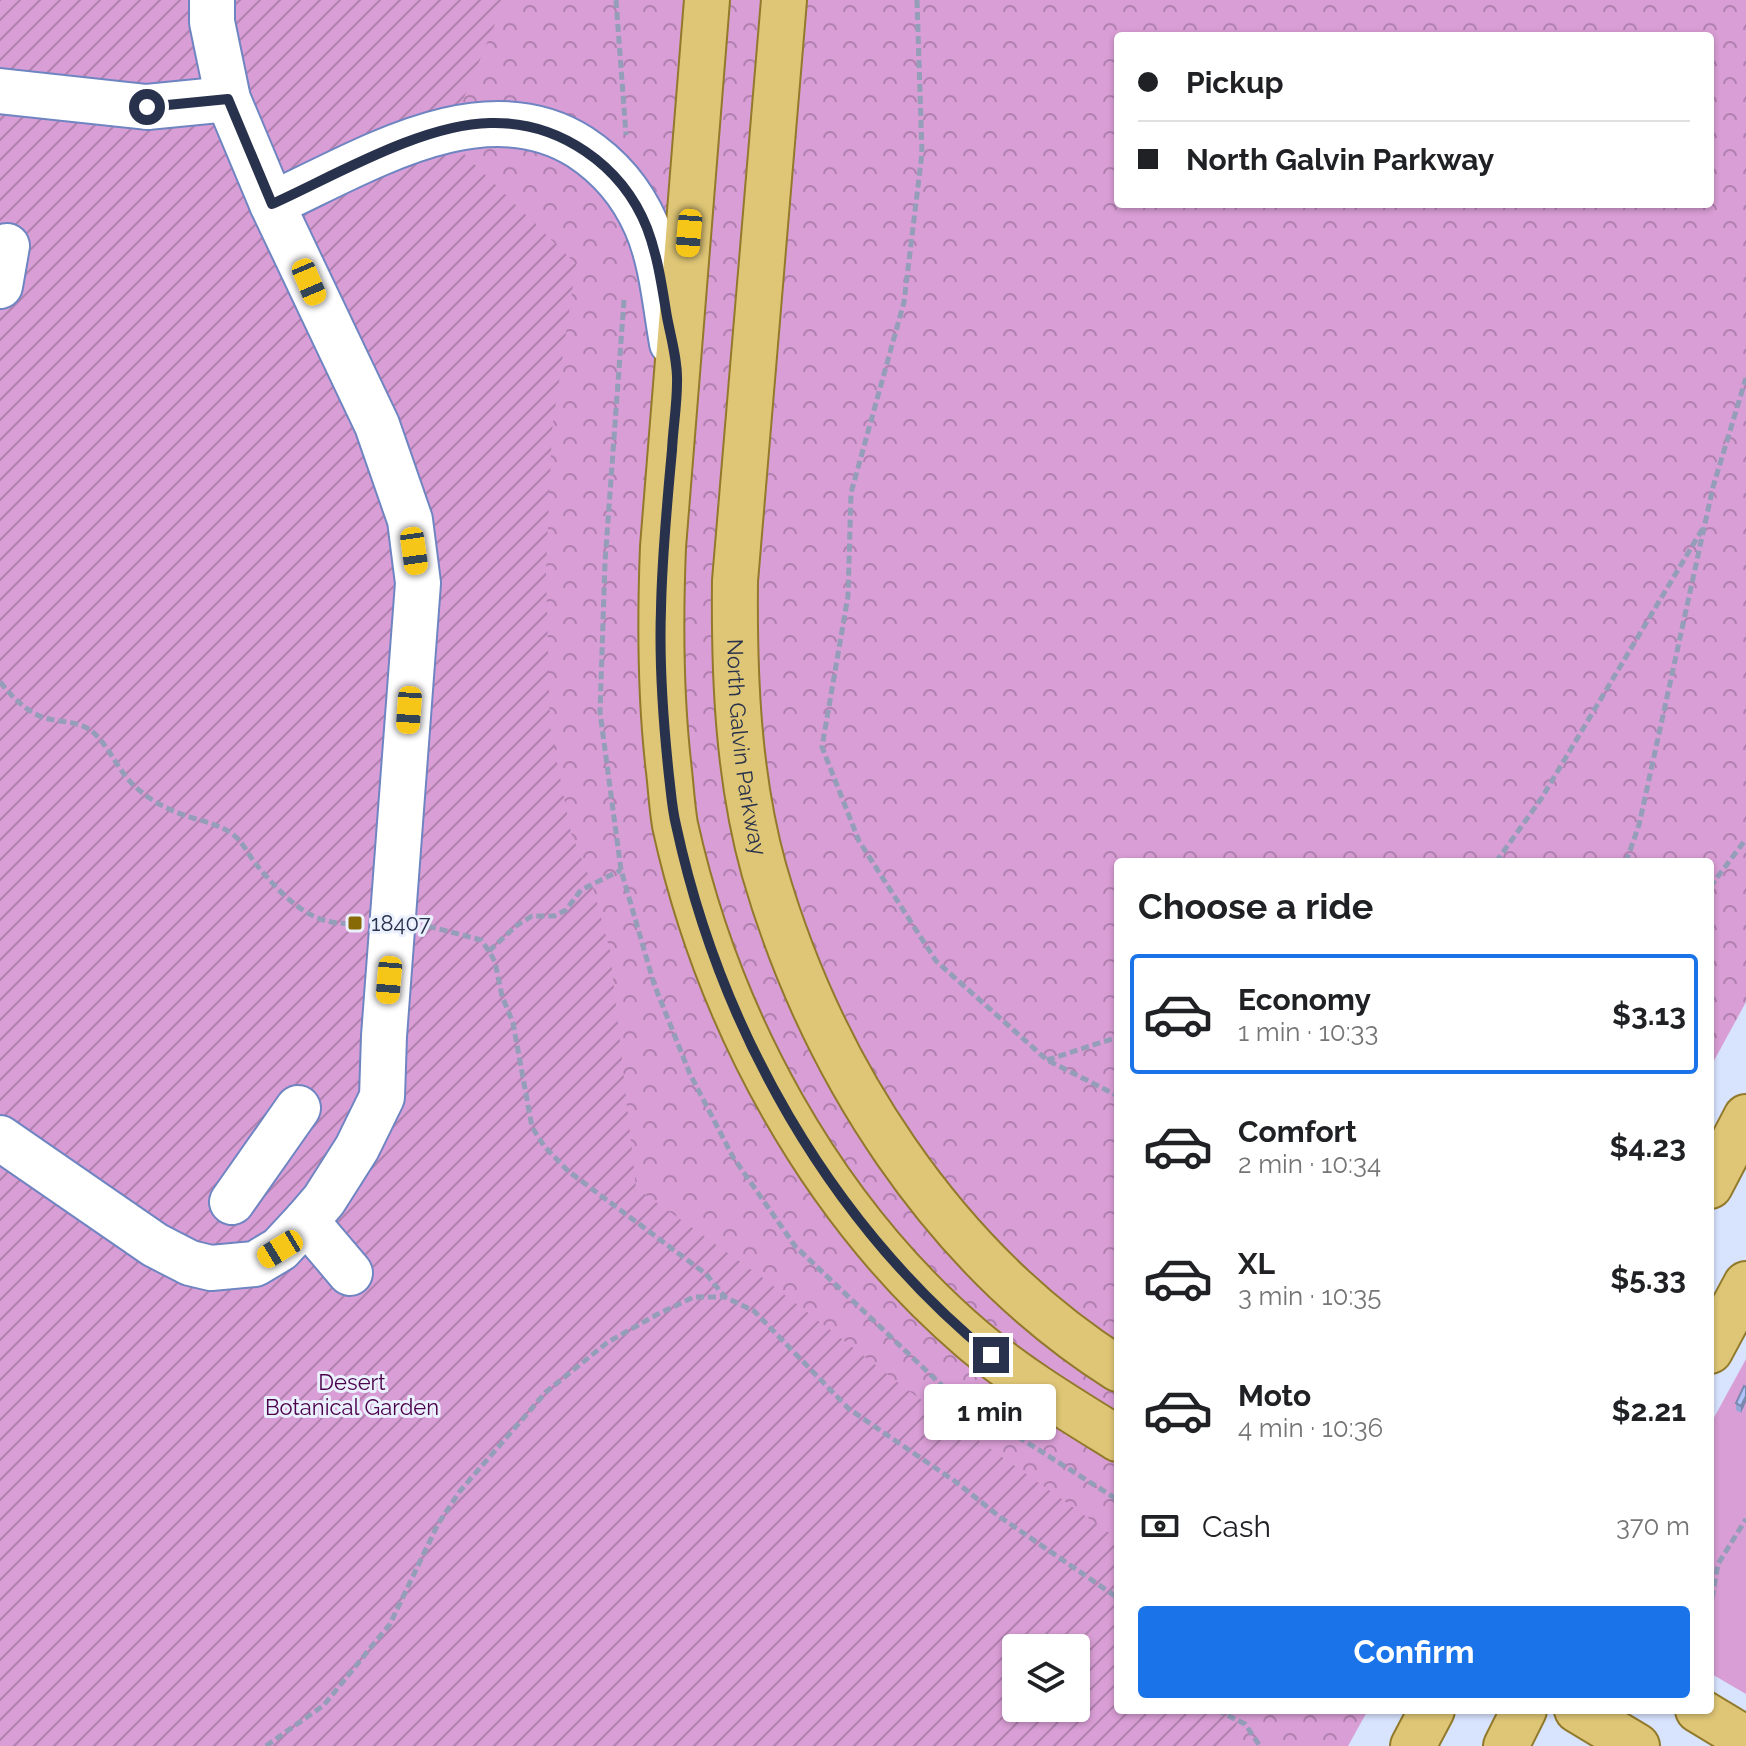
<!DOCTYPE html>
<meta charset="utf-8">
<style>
:root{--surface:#fff;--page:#f2f2f2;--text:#202124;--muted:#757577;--line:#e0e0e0;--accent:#1a73e8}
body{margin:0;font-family:Raleway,sans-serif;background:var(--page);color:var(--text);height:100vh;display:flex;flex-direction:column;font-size:30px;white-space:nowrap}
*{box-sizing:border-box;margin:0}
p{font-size:26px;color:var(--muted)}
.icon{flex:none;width:44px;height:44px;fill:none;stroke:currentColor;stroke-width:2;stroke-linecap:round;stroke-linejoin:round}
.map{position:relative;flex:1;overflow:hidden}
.details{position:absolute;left:1114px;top:858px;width:600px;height:856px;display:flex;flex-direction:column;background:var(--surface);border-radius:8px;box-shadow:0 2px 6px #0004}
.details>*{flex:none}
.banner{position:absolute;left:1114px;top:32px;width:600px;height:176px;border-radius:8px;box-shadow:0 2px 6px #0004;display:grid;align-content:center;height:176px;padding:0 24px;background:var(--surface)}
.buttons{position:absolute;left:1002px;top:1634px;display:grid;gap:16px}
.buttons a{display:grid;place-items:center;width:88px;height:88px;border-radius:8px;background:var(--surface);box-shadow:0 2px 6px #0004;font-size:40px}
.end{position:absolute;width:36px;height:36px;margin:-18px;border:10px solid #29324c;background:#fff;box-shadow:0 0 0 4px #fff}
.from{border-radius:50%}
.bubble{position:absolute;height:56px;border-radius:8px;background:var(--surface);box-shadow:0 2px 6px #0004;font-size:26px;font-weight:700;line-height:56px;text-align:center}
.car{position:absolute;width:24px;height:48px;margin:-24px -12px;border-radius:10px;box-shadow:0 0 6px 2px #0007;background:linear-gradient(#f5c518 24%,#345 0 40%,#f5c518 0 76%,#345 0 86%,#f5c518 0)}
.banner b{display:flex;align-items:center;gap:28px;height:76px;font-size:30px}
.banner b+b{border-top:2px solid var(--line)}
.banner i{width:20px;height:20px;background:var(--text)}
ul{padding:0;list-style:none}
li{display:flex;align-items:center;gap:24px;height:120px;margin:0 16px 12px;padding:0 8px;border:4px solid transparent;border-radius:8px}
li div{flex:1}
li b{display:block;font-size:30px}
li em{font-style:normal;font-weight:700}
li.current{border-color:var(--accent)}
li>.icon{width:72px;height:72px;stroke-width:1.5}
h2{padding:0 24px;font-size:36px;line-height:96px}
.pay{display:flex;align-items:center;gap:20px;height:88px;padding:0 24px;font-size:30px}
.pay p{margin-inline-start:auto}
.primary-button{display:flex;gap:16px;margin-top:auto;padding:16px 24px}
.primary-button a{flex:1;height:92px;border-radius:8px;background:var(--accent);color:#fff;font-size:32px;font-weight:700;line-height:92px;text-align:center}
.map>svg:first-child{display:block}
</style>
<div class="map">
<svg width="1746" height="1746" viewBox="0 0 1746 1746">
<defs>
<pattern id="park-crowns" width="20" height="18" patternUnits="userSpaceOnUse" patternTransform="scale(2)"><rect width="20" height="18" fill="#d99ed5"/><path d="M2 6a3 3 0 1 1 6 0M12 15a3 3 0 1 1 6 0" fill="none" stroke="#b081af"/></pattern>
<pattern id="garden-furrows" width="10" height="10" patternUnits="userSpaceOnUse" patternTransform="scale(2)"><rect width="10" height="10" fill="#d99ed5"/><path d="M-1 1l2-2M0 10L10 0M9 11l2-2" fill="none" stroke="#b081af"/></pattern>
</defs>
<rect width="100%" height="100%" fill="#d8e3fe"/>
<path fill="url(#park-crowns)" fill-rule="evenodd" d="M0 0H1746V1002L1710 1068V862H1118V1710H1368L1348 1746H0ZM1118 36H1710V204H1118ZM1016 1648H1076V1708H1016Z"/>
<path fill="url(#garden-furrows)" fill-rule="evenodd" d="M0 0H505L458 112 465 155 576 264 552 430 546 571 550 727 571 833 592 884 610 951 636 1188 763 1278 909 1391 1118 1539V1710H1243L1227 1746H0ZM1016 1648H1076V1708H1016Z"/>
<polygon fill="#d99ed5" points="1746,1359 1746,1694 1710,1673 1710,1425"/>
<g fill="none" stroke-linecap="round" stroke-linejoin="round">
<g stroke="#6f85c2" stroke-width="48">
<g id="minor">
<polyline points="0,91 147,107 228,99"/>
<path d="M272 204C362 163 483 85 580 147 609 166 632 193 646 225 662 261 665 304 672 343"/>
<polyline points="0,286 7,246"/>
<polyline points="0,1138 155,1245 190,1263 211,1268 255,1264 280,1249 306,1221 324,1200 357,1148 382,1097 384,1036 418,583 410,520 377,425 272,204 228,99 212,22 212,0"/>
<polyline points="232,1202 298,1108"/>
<polyline points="306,1221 350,1273"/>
</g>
</g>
<g stroke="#927a2c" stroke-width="48">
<g id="major">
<path d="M707 0 663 547C660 622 660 696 669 771 671 789 672 807 675 825 718 1020 820 1209 973 1340 1018 1378 1068 1408 1118 1439"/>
<path id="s1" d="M784 0 735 581C734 677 738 777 764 870 821 1068 942 1257 1118 1369"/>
<polyline points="1710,1186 1746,1117"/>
<polyline points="1710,1351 1746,1284"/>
<polyline points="1577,1710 1637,1746"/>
<polyline points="1698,1710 1746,1739"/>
<polyline points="1413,1746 1432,1710"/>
<polyline points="1506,1746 1524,1710"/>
</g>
</g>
<g stroke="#949eb9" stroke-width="5" stroke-dasharray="8 4" stroke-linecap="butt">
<polyline points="616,0 626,135"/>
<polyline points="917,0 922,153 904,302 851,493 848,596 822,747 859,841 936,961 1047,1060 1118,1096"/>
<polyline points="624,300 605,562 600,712 621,870 654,984 690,1074 733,1157 795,1246 952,1395 1118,1500"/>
<path d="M0 682C12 696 24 710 42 717 59 723 80 720 94 733 113 751 119 776 144 794 158 805 176 813 193 818 209 823 224 826 237 838 244 845 249 855 255 863 281 894 310 928 354 923"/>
<polyline points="1496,862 1541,799 1703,528"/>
<polyline points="1626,862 1639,825 1713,487 1746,378"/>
<polyline points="1710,887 1746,839"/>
<polyline points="428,926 481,940 489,951 495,962 502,996 513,1023 532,1127 544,1146 568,1171 706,1274 725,1297 754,1311 849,1409 956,1482 1000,1517 1118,1598"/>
<polyline points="489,951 516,926 532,916 554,916 566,910 581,890 621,870"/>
<polyline points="1047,1060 1118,1037"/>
<polyline points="1710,1610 1718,1564 1746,1519"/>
<polyline points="1217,1710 1245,1724 1260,1746"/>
<polyline points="266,1746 324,1705 390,1624 438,1524 460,1491 546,1392 608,1342 658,1314 694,1297 724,1297"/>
</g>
<use href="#minor" stroke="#fff" stroke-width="44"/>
<use href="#major" stroke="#dfc676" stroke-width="44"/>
</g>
<polygon fill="#95a7d6" points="1744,1386 1741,1413 1736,1410 1736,1403"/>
<polygon fill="#7988ae" points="1746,1396 1746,1402 1741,1413 1741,1406"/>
<polygon fill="#adc2f9" stroke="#7988ae" stroke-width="2" points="1744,1386 1746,1387 1746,1396 1741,1406 1736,1403"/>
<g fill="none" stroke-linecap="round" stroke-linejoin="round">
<path stroke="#29324c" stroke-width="10" d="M147 107 228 99 272 204C334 176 422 124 490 123 559 121 622 165 647 228 658 257 662 287 667 317 671 338 678 362 677 383 677 405 673 428 672 450 667 503 662 556 661 609 659 664 663 720 669 776 671 792 672 809 676 825 720 1029 829 1222 991 1355"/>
</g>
<rect fill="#876905" stroke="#ebf0fe" stroke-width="3" x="347" y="915" width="16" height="16" rx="4"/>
<g text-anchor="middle" stroke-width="6" stroke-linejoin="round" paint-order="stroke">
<g font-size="22" fill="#29324c" stroke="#ebf0fe">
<text dy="8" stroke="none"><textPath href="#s1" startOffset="750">North Galvin Parkway</textPath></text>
</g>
<g font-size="22" fill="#29324c" stroke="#ebf0fe" text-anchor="start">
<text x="371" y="931">18407</text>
</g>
<g font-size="22" fill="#4b004a" stroke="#ebf0fe">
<text x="352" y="1390">Desert<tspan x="352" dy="25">Botanical Garden</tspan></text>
</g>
</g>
</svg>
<div class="buttons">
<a><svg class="icon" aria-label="layers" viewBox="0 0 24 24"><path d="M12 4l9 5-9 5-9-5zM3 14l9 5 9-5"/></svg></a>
</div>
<i class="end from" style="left:147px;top:107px"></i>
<i class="end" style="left:991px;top:1355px"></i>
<div class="bubble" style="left:924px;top:1384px;width:132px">1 min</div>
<i class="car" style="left:689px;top:233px;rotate:185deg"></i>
<i class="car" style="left:309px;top:282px;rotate:157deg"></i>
<i class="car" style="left:414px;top:551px;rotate:172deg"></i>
<i class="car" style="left:409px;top:710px;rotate:184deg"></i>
<i class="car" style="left:389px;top:980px;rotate:185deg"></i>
<i class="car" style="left:280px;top:1249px;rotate:239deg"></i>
<div class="banner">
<b><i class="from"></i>Pickup</b>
<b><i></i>North Galvin Parkway</b>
</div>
<section class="details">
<h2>Choose a ride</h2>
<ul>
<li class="current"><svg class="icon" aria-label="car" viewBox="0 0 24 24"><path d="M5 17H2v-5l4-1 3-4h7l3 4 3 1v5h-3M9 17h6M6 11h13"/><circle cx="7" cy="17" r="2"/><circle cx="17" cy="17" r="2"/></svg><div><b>Economy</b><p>1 min · 10:33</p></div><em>$3.13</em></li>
<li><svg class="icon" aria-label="car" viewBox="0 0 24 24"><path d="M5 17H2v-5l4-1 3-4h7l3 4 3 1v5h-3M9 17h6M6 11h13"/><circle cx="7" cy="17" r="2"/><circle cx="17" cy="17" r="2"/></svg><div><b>Comfort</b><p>2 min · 10:34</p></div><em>$4.23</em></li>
<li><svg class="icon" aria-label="car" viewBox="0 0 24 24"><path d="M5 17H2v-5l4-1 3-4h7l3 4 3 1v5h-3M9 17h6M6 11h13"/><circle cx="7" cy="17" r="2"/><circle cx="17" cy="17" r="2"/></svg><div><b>XL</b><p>3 min · 10:35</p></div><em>$5.33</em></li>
<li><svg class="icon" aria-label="car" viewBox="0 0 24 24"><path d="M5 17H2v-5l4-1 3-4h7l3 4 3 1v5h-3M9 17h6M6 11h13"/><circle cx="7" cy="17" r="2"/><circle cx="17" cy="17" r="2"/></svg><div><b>Moto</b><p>4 min · 10:36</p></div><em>$2.21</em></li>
</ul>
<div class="pay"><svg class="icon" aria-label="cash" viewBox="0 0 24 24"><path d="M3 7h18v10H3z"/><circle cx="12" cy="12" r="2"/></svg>Cash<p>370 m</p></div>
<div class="primary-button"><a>Confirm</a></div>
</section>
</div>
